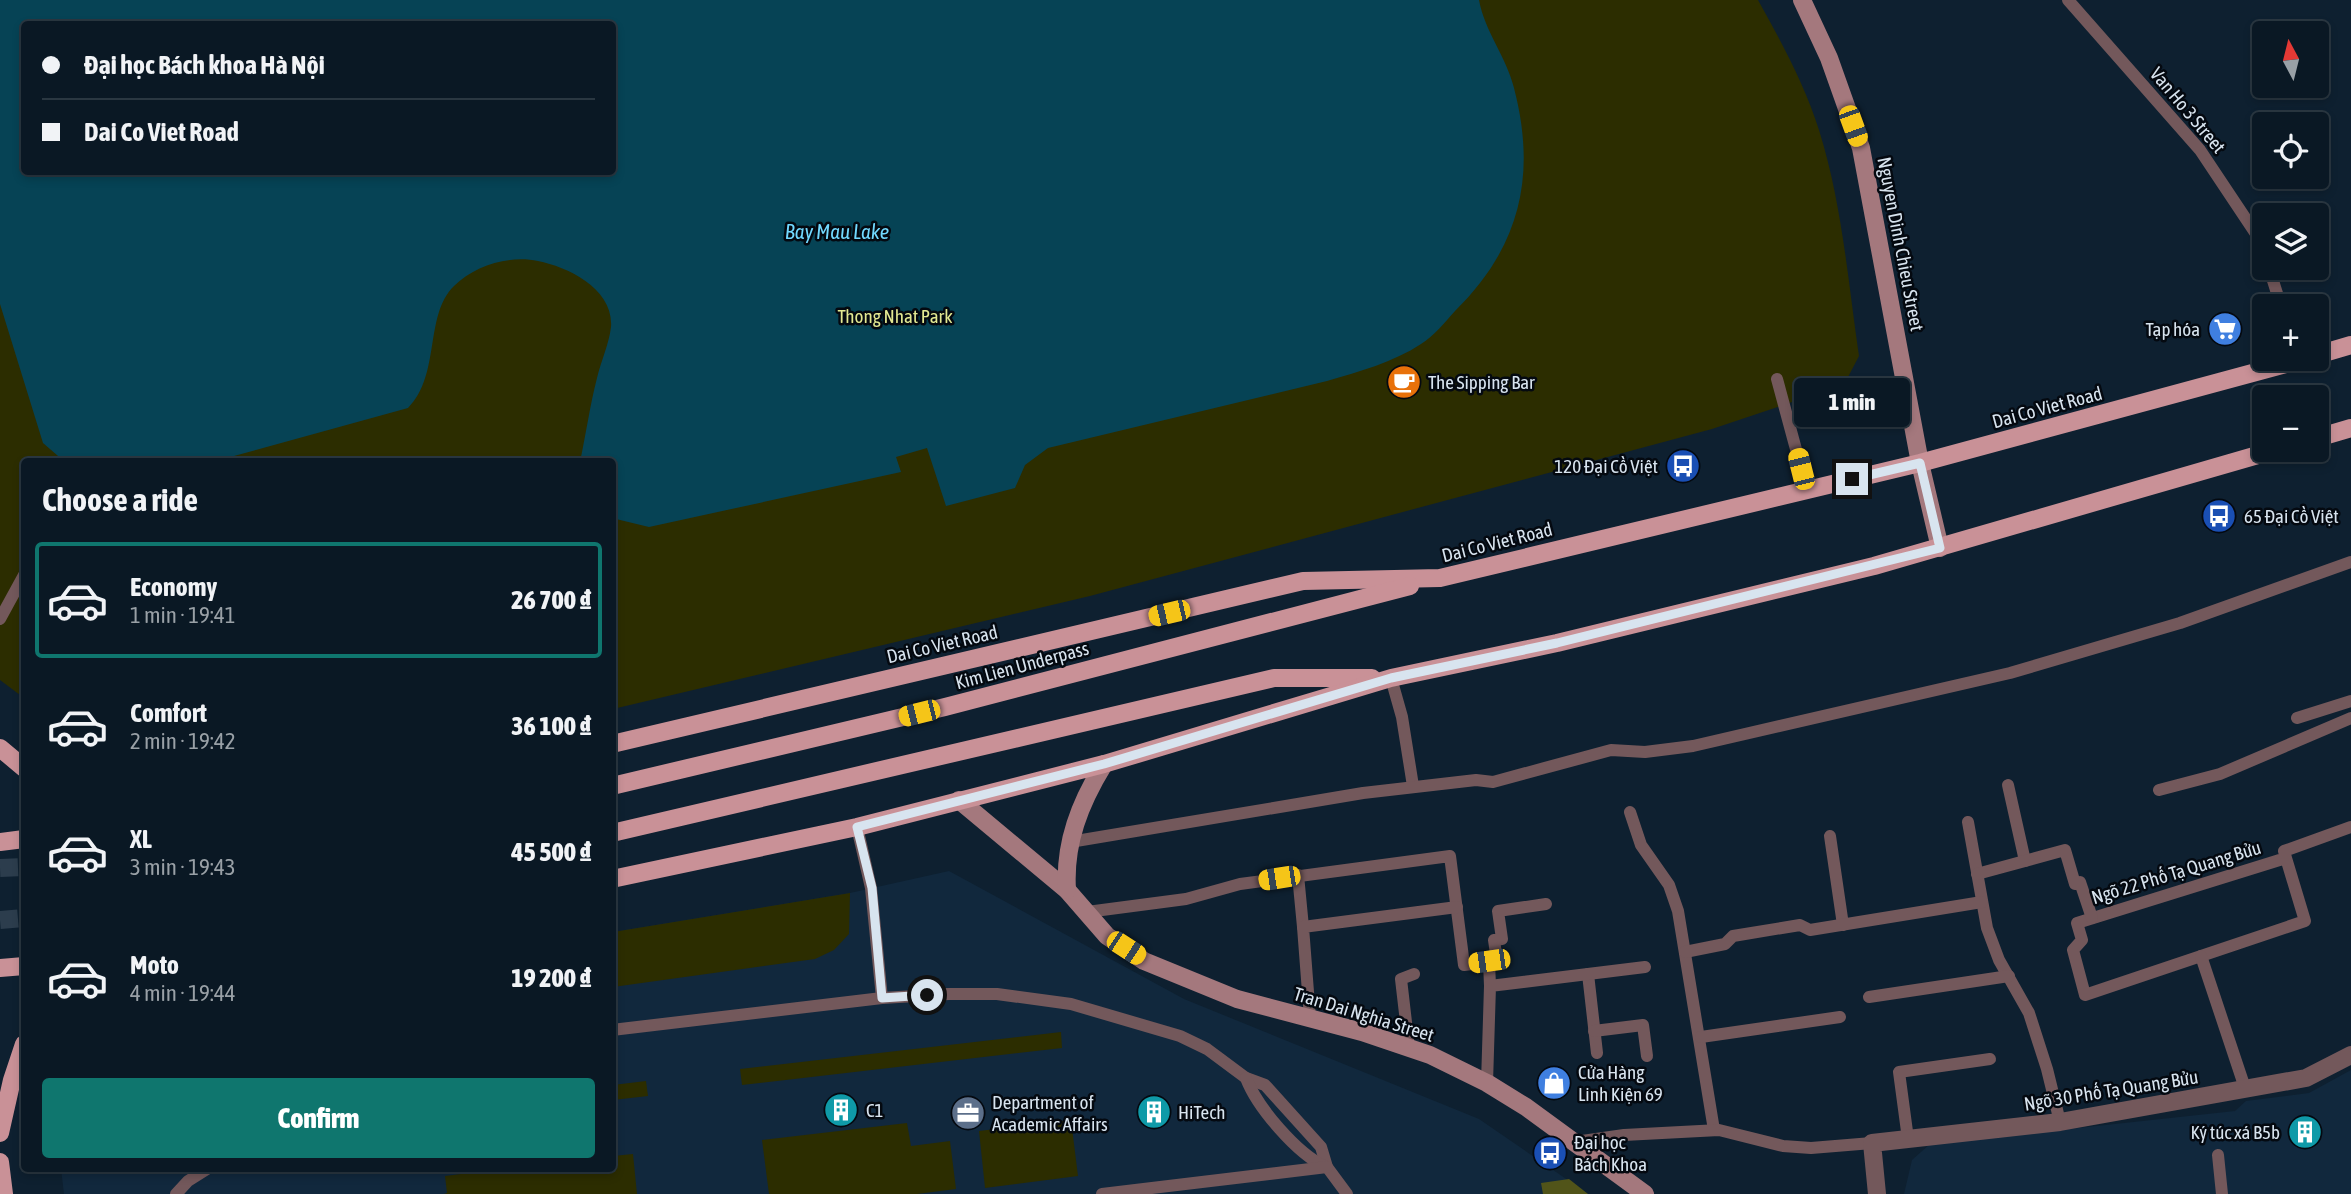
<!DOCTYPE html>
<meta charset="utf-8">
<style>
:root{--surface:#0a1824;--page:#13212c;--text:#f1f3f6;--muted:#99a0a6;--line:#2a3741;--accent:#0f766e}
body{margin:0;font-family:"Asap Condensed",sans-serif;background:var(--page);color:var(--text);height:100vh;display:flex;flex-direction:column;font-size:26px;white-space:nowrap}
*{box-sizing:border-box;margin:0}
p{font-size:23px;color:var(--muted)}
.icon{flex:none;width:38px;height:38px;fill:none;stroke:currentColor;stroke-width:2;stroke-linecap:round;stroke-linejoin:round}
.map{position:relative;flex:1;overflow:hidden}
.panel{position:absolute;left:21px;top:458px;width:595px;height:714px;display:flex;flex-direction:column;background:var(--surface);border-radius:7px;box-shadow:0 4px 10px #0003,0 0 0 2px var(--line)}
.panel>*{flex:none}
.top-card{position:absolute;left:21px;top:21px;width:595px;height:154px;border-radius:7px;box-shadow:0 4px 10px #0003,0 0 0 2px var(--line);display:grid;align-content:center;height:154px;padding:0 21px;background:var(--surface)}
.needle{width:46px;rotate:353deg}
.tools{position:absolute;left:2252px;top:21px;display:grid;gap:14px}
.tools a{display:grid;place-items:center;width:77px;height:77px;border-radius:7px;background:var(--surface);box-shadow:0 4px 10px #0003,0 0 0 2px var(--line);font-size:35px}
.end{position:absolute;width:32px;height:32px;margin:-16px;border:9px solid #d8e4ef;background:#111;box-shadow:0 0 0 4px #111}
.from{border-radius:50%}
.bubble{position:absolute;height:49px;border-radius:7px;background:var(--surface);box-shadow:0 4px 10px #0003,0 0 0 2px var(--line);font-size:23px;font-weight:800;line-height:49px;text-align:center}
.car{position:absolute;width:21px;height:42px;margin:-21px -10px;border-radius:9px;box-shadow:0 0 5px 2px #0007;background:linear-gradient(#f5c518 24%,#345 0 40%,#f5c518 0 76%,#345 0 86%,#f5c518 0)}
.top-card b{display:flex;align-items:center;gap:24px;height:66px;font-size:26px}
.top-card b+b{border-top:2px solid var(--line)}
.top-card i{width:18px;height:18px;background:var(--text)}
ul{padding:0;list-style:none}
li{display:flex;align-items:center;gap:21px;height:116px;margin:0 14px 10px;padding:0 7px;border:4px solid transparent;border-radius:7px}
li div{flex:1}
li b{display:block;font-size:26px}
li em{font-style:normal;font-weight:800}
li.on{border-color:var(--accent)}
li>.icon{width:63px;height:63px;stroke-width:1.5}
h2{padding:0 21px;font-size:32px;line-height:84px}
.action{display:flex;gap:14px;margin-top:auto;padding:14px 21px}
.action a{flex:1;height:80px;border-radius:7px;background:var(--accent);color:#fff;font-size:28px;font-weight:800;line-height:80px;text-align:center}
.map>svg:first-child{display:block}
</style>
<div class="map">
<svg width="2351" height="1194" viewBox="0 0 2351 1194">
<rect width="100%" height="100%" fill="#0e2030"/>
<g fill="#11283d">
<polygon points="949,871 1184,999 1479,1119 1588,1194 64,1194 61,1169 612,1169 613,932 850,893"/>
<polygon points="2351,1070 2351,1194 1904,1194 1912,1160 1930,1144 2235,1111 2246,1101 2309,1093"/>
</g>
<g fill="#2c2d00" fill-rule="evenodd">
<path d="M0 0H1758C1781 41 1805 85 1819 130 1842 203 1848 281 1859 356L1847 379 1822 392 1712 429 1090 596 613 709 612 462H24V698L0 680ZM24 24H612V172H24Z"/>
<polygon points="850,893 849,934 834,950 815,959 613,987 613,932"/>
<polygon points="1061,1032 1062,1048 742,1085 740,1069"/>
<polygon points="646,1081 648,1096 613,1100 613,1085"/>
<polygon points="1071,1120 1078,1176 985,1188 979,1131"/>
<polygon points="907,1123 911,1146 950,1141 956,1189 917,1194 769,1194 762,1140"/>
<polygon points="633,1154 637,1194 444,1194 447,1193 445,1176 501,1169 612,1169 613,1156"/>
</g>
<polygon fill="#515419" points="1569,1179 1588,1194 1543,1194 1541,1183"/>
<path fill="#064355" fill-rule="evenodd" d="M0 0H1479C1485 32 1506 56 1514 88 1537 176 1520 247 1455 311 1445 322 1434 336 1421 344 1394 362 1358 372 1327 381L1048 448 1025 465 1015 488 946 506 927 448 896 457 901 472 649 527 616 519 613 517 612 462H580C586 434 590 405 597 378 601 361 609 344 611 327 614 289 568 267 538 261 510 255 475 265 454 286 424 315 441 375 408 408L212 462H65L43 443 0 304ZM24 24H612V172H24Z"/>
<g fill="none" stroke-linecap="round" stroke-linejoin="round">
<g stroke="#2c3d4d" stroke-width="18" stroke-dasharray="18 9" stroke-linecap="butt">
<polyline points="0,868 24,867"/>
<polyline points="0,920 24,918"/>
</g>
<g stroke="#73585b" stroke-width="12">
<polyline points="2068,0 2200,150 2260,240 2264,253"/>
<polyline points="2269,268 2281,306"/>
<polyline points="1777,379 1807,490"/>
<polyline points="0,619 24,575"/>
<polyline points="1391,678 1402,717 1413,786"/>
<polyline points="2297,718 2351,701"/>
<polyline points="2008,785 2025,861"/>
<polyline points="2159,790 2220,774 2351,718"/>
<polyline points="1630,812 1641,845 1669,885 1678,911 1714,1130"/>
<polyline points="1968,822 1987,928 1999,960 2029,1013 2047,1069 2060,1122"/>
<polyline points="857,827 871,888 882,998"/>
<polyline points="1830,836 1843,925"/>
<polyline points="1070,842 1363,793 1476,780 1493,782 1611,750 1645,752 1693,746 2010,673 2180,623 2351,562"/>
<polyline points="2286,858 2305,921 2085,995 2073,950 2082,940 2077,923 2286,858 2284,851 2351,827"/>
<polyline points="1977,874 2065,850 2075,884 2080,882 2092,918"/>
<polyline points="1298,875 1303,927"/>
<polyline points="1087,912 1186,899 1240,884 1450,856 1464,965 1489,962"/>
<polyline points="1685,952 1725,944 1733,936 1800,925 1810,930 1982,902"/>
<polyline points="2201,956 2245,1088"/>
<polyline points="1588,974 1597,1053"/>
<polyline points="1490,986 1489,962 1497,961 1494,940 1502,939 1498,911 1546,904"/>
<polyline points="1869,997 2009,976"/>
<polyline points="1310,1018 1303,927 1457,907"/>
<polyline points="612,1030 882,998 949,994 997,994 1071,1004 1180,1036 1207,1049 1246,1078 1265,1085 1321,1147 1327,1167 1347,1194"/>
<polyline points="1594,1031 1643,1025 1647,1056"/>
<polyline points="1701,1037 1840,1017"/>
<polyline points="1409,1048 1401,979 1414,974"/>
<path d="M1246 1078C1257 1107 1297 1154 1326 1167"/>
<polyline points="1487,1083 1490,986 1645,967"/>
<polyline points="1908,1139 1899,1072 1990,1059"/>
<polyline points="1575,1142 1624,1135 1719,1130 1783,1146 1811,1148 1872,1143"/>
<polyline points="2218,1155 2222,1194"/>
<polyline points="176,1194 188,1181 207,1169"/>
<polyline points="1102,1194 1327,1167"/>
</g>
<polyline stroke="#73585b" stroke-width="18" points="1877,1194 1872,1143 2060,1122 2306,1078 2351,1055"/>
<g stroke="#a4787d" stroke-width="18">
<polyline points="1802,0 1829,58 1861,148 1920,463 1940,548"/>
<polyline points="959,800 1067,890 1107,936 1144,961 1237,999 1362,1032 1430,1055 1487,1083 1526,1107 1645,1194"/>
<path d="M1067 890C1064 843 1080 803 1104 764"/>
</g>
<g stroke="#c99197" stroke-width="18">
<polyline points="2317,355 2351,345"/>
<polyline points="2317,438 2351,428"/>
<polyline points="612,744 1303,581 1440,578 1920,463 2304,359"/>
<polyline points="0,748 24,768"/>
<polyline points="612,786 945,707 1410,586"/>
<polyline points="612,833 1274,678 1372,678"/>
<polyline points="0,842 24,839"/>
<polyline points="612,879 857,827 1104,764 1391,678 1557,643 1874,566 2275,450"/>
<polyline points="0,968 24,966"/>
<polyline points="0,1133 12,1080 24,1044"/>
<polyline points="0,1162 4,1194"/>
</g>
</g>
<g fill="none" stroke-linecap="round" stroke-linejoin="round">
<polyline stroke="#d8e4ef" stroke-width="9" points="927,995 882,998 872,888 857,827 1104,764 1391,678 1557,643 1940,548 1920,463 1852,479"/>
</g>
<defs>
<g id="supermarket-disc" transform="scale(1.75)"><circle r="9.5" fill="#3f7fe0" stroke="#040910"/><path d="M-6-5.5h2.5l.6 2H6L4.5 2H-2.5L-4.4-4H-6ZM-1.5 3.2a1.3 1.3 0 1 0 .1 0ZM3 3.2a1.3 1.3 0 1 0 .1 0Z" fill="#fff"/></g>
<g id="cafe-disc" transform="scale(1.75)"><circle r="9.5" fill="#e8710a" stroke="#040910"/><path d="M-5.5-4.5H6V0H3Q3 3.5 0 3.5H-2.5Q-5.5 3.5-5.5 0ZM3-3.2v2h1.7v-2ZM-6 4.5H4V6H-6Z" fill="#fff"/></g>
<g id="bus-disc" transform="scale(1.75)"><circle r="9.5" fill="#1a4fb4" stroke="#040910"/><path d="M-5-6H5V4H4V6H2V4H-2V6H-4V4H-5ZM-3.5-4V0h7V-4ZM-3.5 1.2v1.5H-2V1.2ZM2 1.2v1.5H3.5V1.2Z" fill="#fff"/></g>
<g id="shop-disc" transform="scale(1.75)"><circle r="9.5" fill="#3f7fe0" stroke="#040910"/><path d="M-5-2.5h2.3a2.7 3.5 0 0 1 5.4 0H5L5.5 6h-11ZM-1.5-2.5h3a1.5 2.3 0 0 0-3 0Z" fill="#fff"/></g>
<g id="building-disc" transform="scale(1.75)"><circle r="9.5" fill="#0f9aa8" stroke="#040910"/><path d="M-4-6H4V6H1V3H-1V6H-4ZM-2.5-4.3h1.7v1.8h-1.7ZM.8-4.3h1.7v1.8H.8ZM-2.5-1h1.7V.8h-1.7ZM.8-1h1.7V.8H.8Z" fill="#fff"/></g>
<g id="office-disc" transform="scale(1.75)"><circle r="9.5" fill="#5c6f8a" stroke="#040910"/><path d="M-6-3h4V-5.5h4V-3h4V5H-6ZM-1-4.5V-3h2v-1.5ZM-6 0V1H6V0Z" fill="#fff"/></g>
</defs>
<g fill-rule="evenodd">
<use href="#supermarket-disc" x="2225" y="329"/>
<use href="#cafe-disc" x="1404" y="382"/>
<use href="#bus-disc" x="1683" y="466"/>
<use href="#bus-disc" x="2219" y="516"/>
<use href="#shop-disc" x="1554" y="1083"/>
<use href="#building-disc" x="841" y="1110"/>
<use href="#building-disc" x="1154" y="1112"/>
<use href="#office-disc" x="968" y="1113"/>
<use href="#building-disc" x="2305" y="1132"/>
<use href="#bus-disc" x="1550" y="1153"/>
</g>
<g text-anchor="middle" stroke-width="5" stroke-linejoin="round" paint-order="stroke">
<g font-size="19" fill="#d8e4ef" stroke="#040910">
<text transform="translate(2188 110) rotate(50)" y="7">Van Ho 3 Street</text>
<text transform="translate(1901 244) rotate(79)" y="7">Nguyen Dinh Chieu Street</text>
<text transform="translate(2047 407) rotate(-15)" y="7">Dai Co Viet Road</text>
<text transform="translate(1497 542) rotate(-14)" y="7">Dai Co Viet Road</text>
<text transform="translate(942 644) rotate(-13)" y="7">Dai Co Viet Road</text>
<text transform="translate(1022 665) rotate(-15)" y="7">Kim Lien Underpass</text>
<text transform="translate(2176 872) rotate(-17)" y="7">Ngõ 22 Phố Tạ Quang Bửu</text>
<text transform="translate(1364 1014) rotate(17)" y="7">Tran Dai Nghia Street</text>
<text transform="translate(2111 1090) rotate(-9)" y="7">Ngõ 30 Phố Tạ Quang Bửu</text>
</g>
<g font-size="19" fill="#e3e992" stroke="#040910">
<text x="895" y="323">Thong Nhat Park</text>
</g>
<g font-size="19" fill="#d8e4ef" stroke="#040910" text-anchor="start">
<text x="2200" y="336" text-anchor="end">Tạp hóa</text>
<text x="1428" y="389">The Sipping Bar</text>
<text x="1658" y="473" text-anchor="end">120 Đại Cồ Việt</text>
<text x="2244" y="523">65 Đại Cồ Việt</text>
<text x="1578" y="1079">Cửa Hàng<tspan x="1578" dy="22">Linh Kiện 69</tspan></text>
<text x="992" y="1109">Department of<tspan x="992" dy="22">Academic Affairs</tspan></text>
<text x="866" y="1117">C1</text>
<text x="1178" y="1119">HiTech</text>
<text x="2280" y="1139" text-anchor="end">Ký túc xá B5b</text>
<text x="1574" y="1149">Đại học<tspan x="1574" dy="22">Bách Khoa</tspan></text>
</g>
<g font-size="21" font-style="italic" fill="#71d9ff" stroke="#040910">
<text x="837" y="239">Bay Mau Lake</text>
</g>
</g>
</svg>
<div class="tools">
<a><svg class="needle" viewBox="-14 -14 28 28"><path d="M0-13l5 13h-10z" fill="#e53935"/><path d="M0 13l5-13h-10z" fill="#99a0a6"/></svg></a>
<a><svg class="icon" aria-label="locate" viewBox="0 0 24 24"><circle cx="12" cy="12" r="6"/><path d="M12 2v4M12 18v4M2 12h4M18 12h4"/></svg></a>
<a><svg class="icon" aria-label="layers" viewBox="0 0 24 24"><path d="M12 4l9 5-9 5-9-5zM3 14l9 5 9-5"/></svg></a>
<a>+</a>
<a>−</a>
</div>
<i class="end from" style="left:927px;top:995px"></i>
<i class="end" style="left:1852px;top:479px"></i>
<div class="bubble" style="left:1794px;top:378px;width:116px">1 min</div>
<i class="car" style="left:1853px;top:126px;rotate:160deg"></i>
<i class="car" style="left:1801px;top:469px;rotate:346deg"></i>
<i class="car" style="left:1169px;top:613px;rotate:257deg"></i>
<i class="car" style="left:919px;top:713px;rotate:256deg"></i>
<i class="car" style="left:1279px;top:878px;rotate:261deg"></i>
<i class="car" style="left:1126px;top:948px;rotate:123deg"></i>
<i class="car" style="left:1489px;top:961px;rotate:262deg"></i>
<div class="top-card">
<b><i class="from"></i>Đại học Bách khoa Hà Nội</b>
<b><i></i>Dai Co Viet Road</b>
</div>
<section class="panel">
<h2>Choose a ride</h2>
<ul>
<li class="on"><svg class="icon" aria-label="car" viewBox="0 0 24 24"><path d="M5 17H2v-5l4-1 3-4h7l3 4 3 1v5h-3M9 17h6M6 11h13"/><circle cx="7" cy="17" r="2"/><circle cx="17" cy="17" r="2"/></svg><div><b>Economy</b><p>1 min · 19:41</p></div><em>26 700 ₫</em></li>
<li><svg class="icon" aria-label="car" viewBox="0 0 24 24"><path d="M5 17H2v-5l4-1 3-4h7l3 4 3 1v5h-3M9 17h6M6 11h13"/><circle cx="7" cy="17" r="2"/><circle cx="17" cy="17" r="2"/></svg><div><b>Comfort</b><p>2 min · 19:42</p></div><em>36 100 ₫</em></li>
<li><svg class="icon" aria-label="car" viewBox="0 0 24 24"><path d="M5 17H2v-5l4-1 3-4h7l3 4 3 1v5h-3M9 17h6M6 11h13"/><circle cx="7" cy="17" r="2"/><circle cx="17" cy="17" r="2"/></svg><div><b>XL</b><p>3 min · 19:43</p></div><em>45 500 ₫</em></li>
<li><svg class="icon" aria-label="car" viewBox="0 0 24 24"><path d="M5 17H2v-5l4-1 3-4h7l3 4 3 1v5h-3M9 17h6M6 11h13"/><circle cx="7" cy="17" r="2"/><circle cx="17" cy="17" r="2"/></svg><div><b>Moto</b><p>4 min · 19:44</p></div><em>19 200 ₫</em></li>
</ul>
<div class="action"><a>Confirm</a></div>
</section>
</div>
